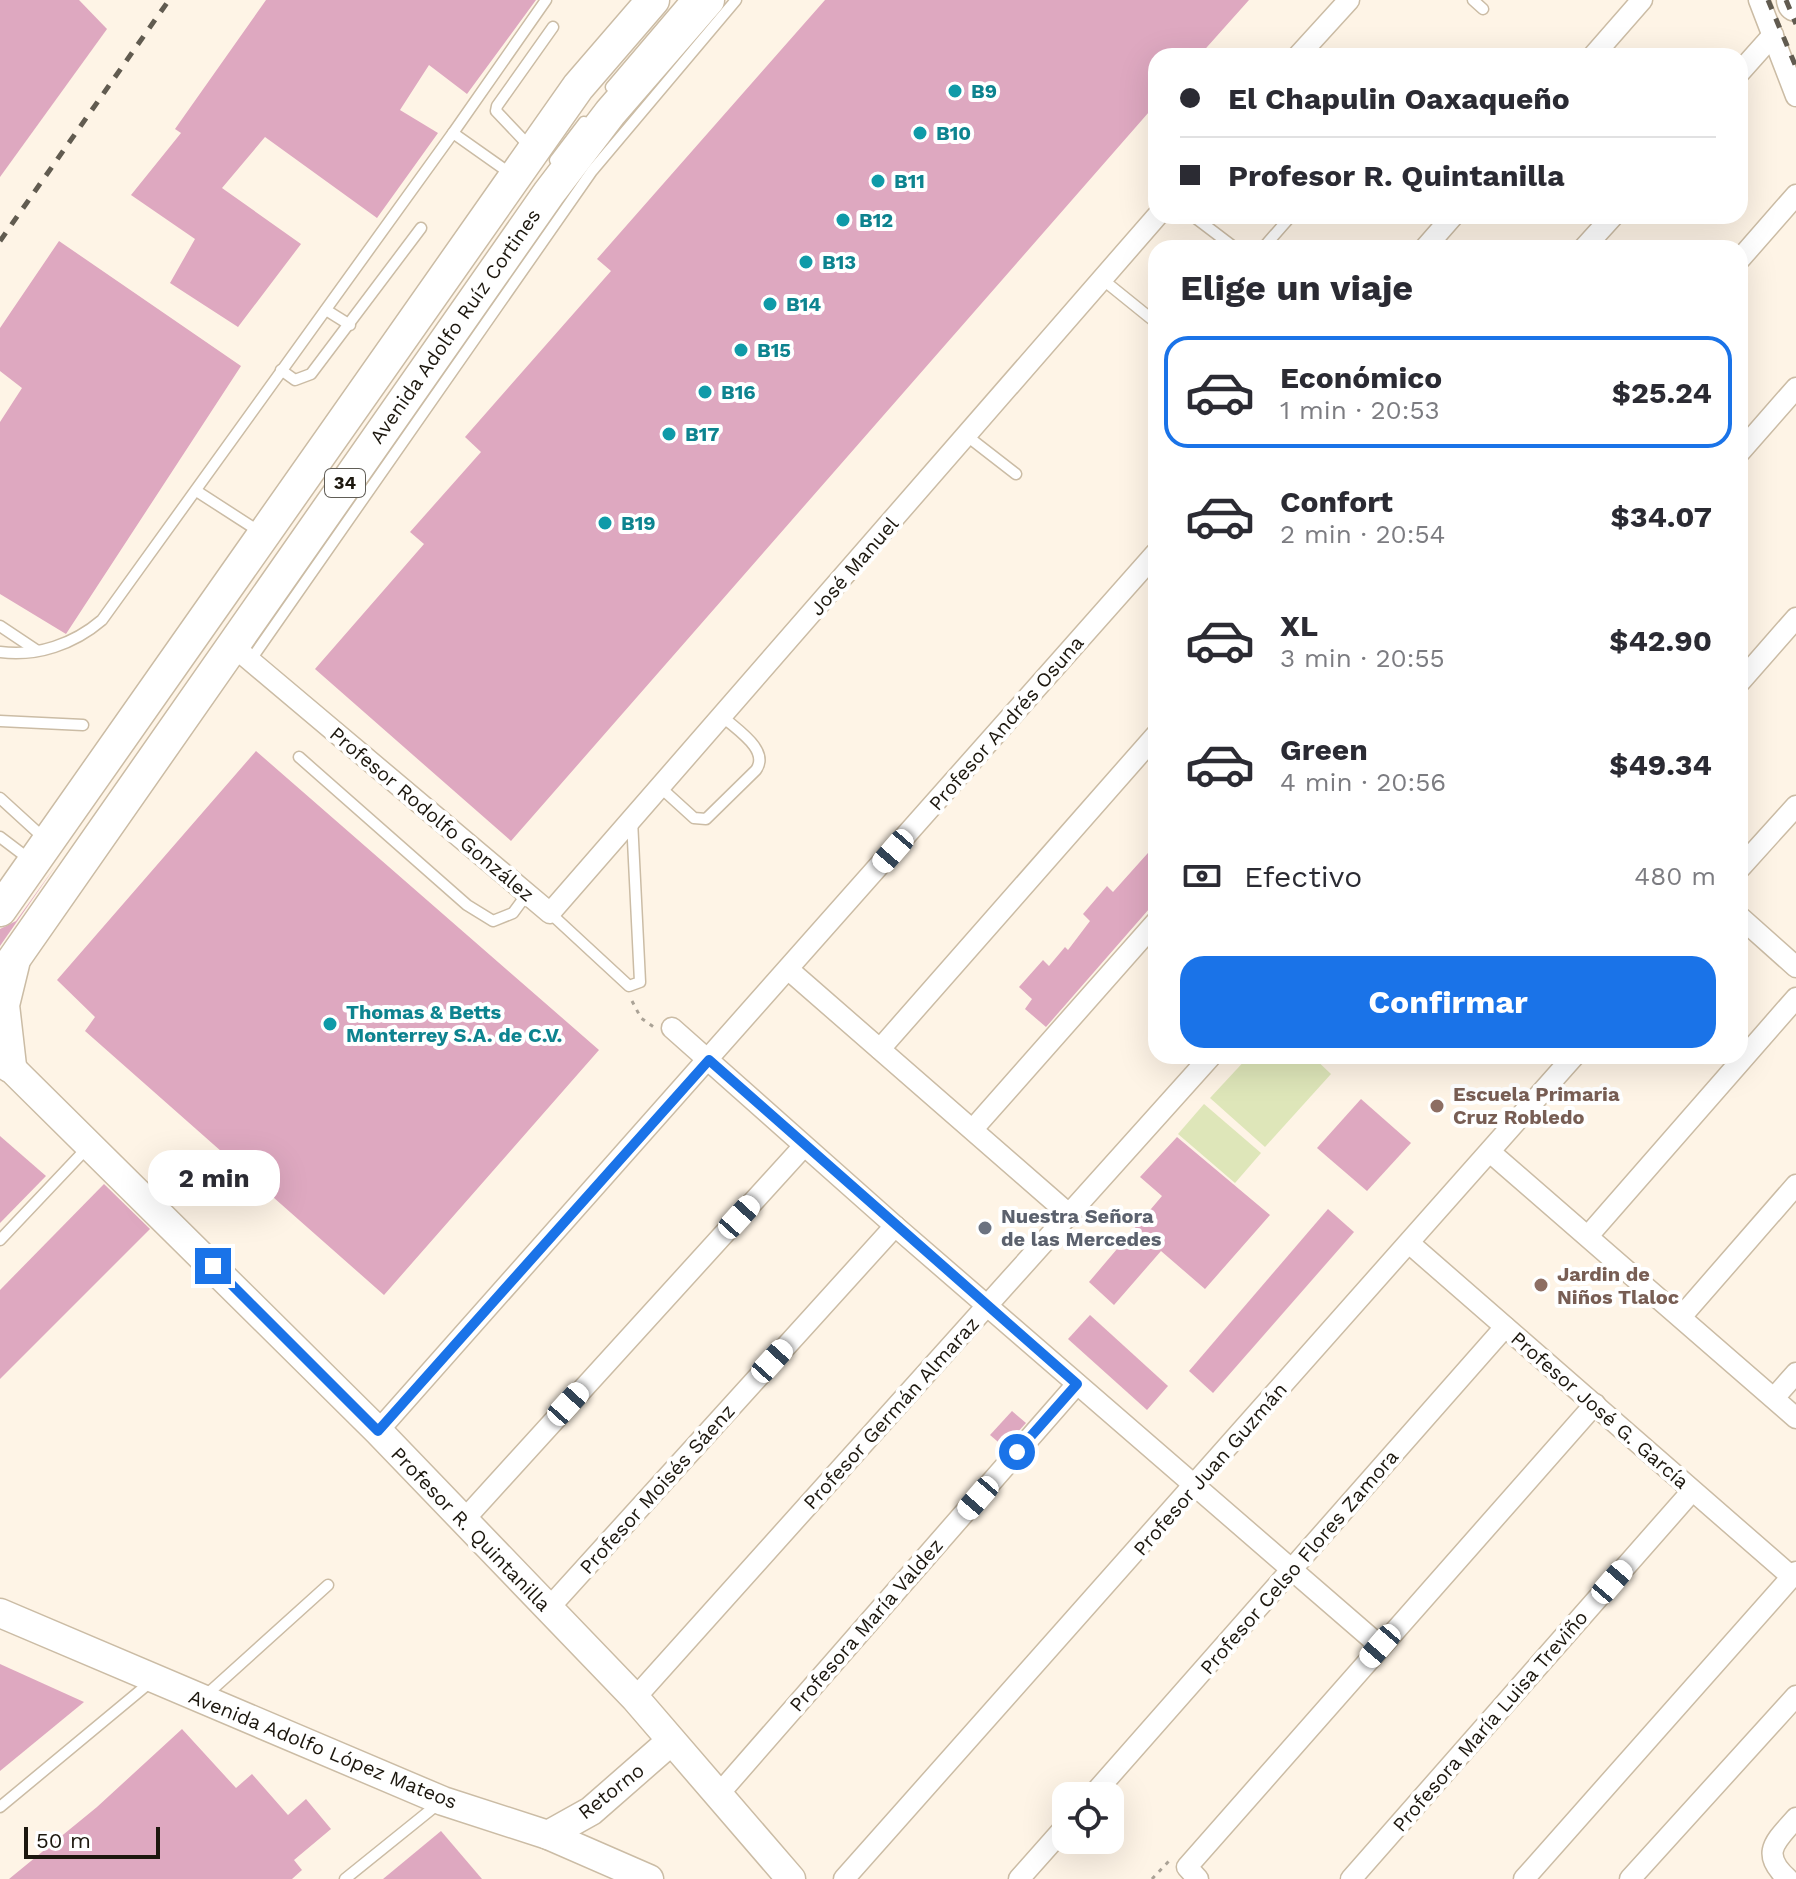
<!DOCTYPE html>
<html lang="es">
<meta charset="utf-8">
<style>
:root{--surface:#fff;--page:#f7f7f7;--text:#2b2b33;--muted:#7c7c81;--line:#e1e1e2;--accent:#1a73e8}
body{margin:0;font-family:"Work Sans",sans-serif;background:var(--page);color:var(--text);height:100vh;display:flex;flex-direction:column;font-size:30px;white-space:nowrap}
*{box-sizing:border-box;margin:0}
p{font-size:26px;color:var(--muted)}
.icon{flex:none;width:44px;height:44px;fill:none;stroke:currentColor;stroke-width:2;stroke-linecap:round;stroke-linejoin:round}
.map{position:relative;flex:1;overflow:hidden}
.panel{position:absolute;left:1148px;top:240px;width:600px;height:824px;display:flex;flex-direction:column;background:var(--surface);border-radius:24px;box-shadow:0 8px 32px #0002}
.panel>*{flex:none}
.hud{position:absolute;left:1148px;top:48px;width:600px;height:176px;border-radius:24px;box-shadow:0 8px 32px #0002;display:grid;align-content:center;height:176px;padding:0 32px;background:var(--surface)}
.controls{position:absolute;left:1052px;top:1782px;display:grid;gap:16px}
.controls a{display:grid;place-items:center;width:72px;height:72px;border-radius:16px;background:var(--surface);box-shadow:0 8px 32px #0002;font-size:40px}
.scale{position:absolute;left:24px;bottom:20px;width:136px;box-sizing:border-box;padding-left:8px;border:4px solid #1c170e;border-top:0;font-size:22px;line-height:28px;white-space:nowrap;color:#1c170e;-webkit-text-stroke:6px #fff;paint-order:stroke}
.end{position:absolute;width:36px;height:36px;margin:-18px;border:10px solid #1a73e8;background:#fff;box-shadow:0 0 0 4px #fff}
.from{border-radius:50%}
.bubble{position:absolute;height:56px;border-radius:24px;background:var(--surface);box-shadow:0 8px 32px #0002;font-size:26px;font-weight:700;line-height:56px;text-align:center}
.car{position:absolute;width:24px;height:48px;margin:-24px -12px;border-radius:10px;box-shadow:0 0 6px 2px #0007;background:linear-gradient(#fff 24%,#345 0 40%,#fff 0 76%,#345 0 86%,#fff 0)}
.hud b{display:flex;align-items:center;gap:28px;height:76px;font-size:30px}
.hud b+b{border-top:2px solid var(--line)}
.hud i{width:20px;height:20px;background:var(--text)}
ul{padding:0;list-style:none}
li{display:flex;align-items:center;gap:24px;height:112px;margin:0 16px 12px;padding:0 16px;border:4px solid transparent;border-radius:24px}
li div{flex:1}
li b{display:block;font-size:30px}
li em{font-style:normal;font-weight:700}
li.active{border-color:var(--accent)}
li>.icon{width:72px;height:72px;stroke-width:1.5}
h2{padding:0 32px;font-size:36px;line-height:96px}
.pay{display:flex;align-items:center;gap:20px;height:88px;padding:0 32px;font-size:30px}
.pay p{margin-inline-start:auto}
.primary-button{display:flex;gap:16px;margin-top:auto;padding:16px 32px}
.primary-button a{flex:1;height:92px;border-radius:24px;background:var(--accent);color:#fff;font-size:32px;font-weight:700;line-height:92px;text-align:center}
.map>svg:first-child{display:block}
</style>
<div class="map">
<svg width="1796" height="1879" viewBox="0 0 1796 1879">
<rect width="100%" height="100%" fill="#fef4e6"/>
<g fill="#dee6b9">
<polygon points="1249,1056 1312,1056 1331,1074 1265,1147 1210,1098"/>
<polygon points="1204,1104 1261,1153 1235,1183 1178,1134"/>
</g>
<g fill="#dea8c0">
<polygon points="0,0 79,0 107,29 0,177"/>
<polygon points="266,0 536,0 467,94 429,65 400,110 438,133 377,218 265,137 222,188 301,244 238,327 170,283 195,239 131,195 181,133 175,129"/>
<polygon points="825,0 1249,0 1199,56 1156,56 1156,104 511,841 315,669 424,544 410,532 481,452 465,437 611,271 597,259"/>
<polygon points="59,241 241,366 66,634 0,594 0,422 22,388 0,371 0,328"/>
<polygon points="256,751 599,1050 384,1295 85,1031 95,1017 57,980"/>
<polygon points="1156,844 1156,901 1046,1027 1025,1009 1032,999 1019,987 1043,960 1049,966 1065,947 1068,950 1090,921 1083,914 1107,886 1113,892"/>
<polygon points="57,864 0,946 0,929 16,921"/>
<polygon points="1361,1099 1411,1143 1367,1191 1317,1148"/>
<polygon points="0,1136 46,1176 0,1223"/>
<polygon points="1177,1137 1270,1215 1205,1289 1161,1251 1114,1305 1089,1282 1162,1196 1140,1177"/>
<polygon points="104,1184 150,1229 0,1379 0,1290"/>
<polygon points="1328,1209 1354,1232 1213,1393 1189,1371"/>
<polygon points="1090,1315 1168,1386 1147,1410 1068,1339"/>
<polygon points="1012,1411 1026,1423 1004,1447 990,1435"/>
<polygon points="0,1664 84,1702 0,1771"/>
<polygon points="182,1729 236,1788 252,1774 288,1815 306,1799 331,1829 294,1860 302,1870 292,1879 9,1879 97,1807"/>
<polygon points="441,1831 482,1879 383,1879"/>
</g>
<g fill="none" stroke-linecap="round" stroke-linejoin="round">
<g stroke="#cbbca5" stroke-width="13">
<g id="lane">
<polyline points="1473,0 1483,9"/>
<polyline points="611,87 685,0"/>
<polyline points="453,133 546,0"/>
<polyline points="532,149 496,111 497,106 553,27"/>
<polyline points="555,160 584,122"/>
<polyline points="1193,216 1235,248"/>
<polyline points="1263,248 1291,216"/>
<polyline points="1102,279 1154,321"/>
<polyline points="326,310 350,325"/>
<polyline points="281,370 295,380 311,374 421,228"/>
<polyline points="967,436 1016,474"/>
<polyline points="198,492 260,532"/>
<polyline points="0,626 36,650"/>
<path d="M0 652C37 657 74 644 102 620L453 133 511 174"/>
<polyline points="250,661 592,171 736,0"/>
<polyline points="0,721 83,725"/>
<polyline points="299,757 467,905 493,921 513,913 527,894"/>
<path d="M661 788 694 818 706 819 756 770C770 750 737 730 723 717"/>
<polyline points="0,798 46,840"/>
<polyline points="0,837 29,859"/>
<polyline points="550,913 629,986 640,982 632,820"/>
<polyline points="0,1240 88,1147"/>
<polyline points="205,1696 328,1585"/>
<polyline points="0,1807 153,1680"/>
<polyline points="345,1879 438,1804"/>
</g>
</g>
<g stroke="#cbbca5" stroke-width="23">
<g id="street">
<polyline points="1759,0 1796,96"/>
<polyline points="1298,56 1349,0"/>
<polyline points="1593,56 1642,0"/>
<polyline points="1740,72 1773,35"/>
<polyline points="1425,248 1453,216"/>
<polyline points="1584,248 1613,216"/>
<polyline points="1740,259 1796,195"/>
<polyline points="1740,452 1796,388"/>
<polyline points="233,646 550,913 1157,216"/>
<polyline points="1740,682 1796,618"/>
<polyline points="1740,868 1796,806"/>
<polyline points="1740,917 1796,967"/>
<polyline points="789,970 1071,1216"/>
<polyline points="672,1028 895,1226 1380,1646"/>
<polyline points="880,1049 1156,735"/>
<polyline points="973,1129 1156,922"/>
<polyline points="1490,1152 1796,1418"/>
<polyline points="1588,1236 1796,998"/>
<polyline points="1409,1243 1792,1577"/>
<polyline points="1681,1317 1796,1185"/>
<polyline points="1774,1398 1796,1373"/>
<polyline points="378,1431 1156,553"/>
<polyline points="462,1522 803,1147"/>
<polyline points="548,1609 895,1226"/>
<polyline points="635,1698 1211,1056"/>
<polyline points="718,1795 1077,1384"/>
<polyline points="1092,1796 1505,1327"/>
<polyline points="844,1879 1574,1056"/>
<polyline points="1019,1879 1066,1826"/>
<polyline points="1198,1879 1187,1867 1595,1404"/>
<polyline points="1351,1879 1692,1491"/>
<polyline points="1524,1879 1796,1572"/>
<polyline points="1630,1879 1796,1696"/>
<path d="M1788 1879C1759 1853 1776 1841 1796 1818"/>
</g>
</g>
<g stroke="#cbbca5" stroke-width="31">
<g id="secondary">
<polyline points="0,1057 378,1431 635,1698 791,1879"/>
<polyline points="0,1613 443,1801 548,1835 649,1879"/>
<polyline points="548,1835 591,1811 671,1741"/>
</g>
</g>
<g stroke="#cbbca5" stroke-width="35">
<g id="primary">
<polyline points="0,910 578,87 653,0"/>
<polyline points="0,979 549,193 610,113 708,0"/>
<polyline points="10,1066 3,1005 13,964"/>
</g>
</g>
<g stroke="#cbbca5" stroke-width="39">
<polyline id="highway" points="1795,0 1796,3"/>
</g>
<g stroke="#aaa296" stroke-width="3" stroke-dasharray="4 6" stroke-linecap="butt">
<polyline points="632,1001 641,1018 655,1028"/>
<polyline points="1152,1879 1169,1861"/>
</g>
<use href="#lane" stroke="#fff" stroke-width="10"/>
<use href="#street" stroke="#fff" stroke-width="20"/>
<use href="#secondary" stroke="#fff" stroke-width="28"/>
<use href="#primary" stroke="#fff" stroke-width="32"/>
<use href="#highway" stroke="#fff" stroke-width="36"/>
<g stroke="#615b50" stroke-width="5" stroke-dasharray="10 10" stroke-linecap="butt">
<polyline points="1768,0 1796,67"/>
<polyline points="1786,0 1796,24"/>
<polyline points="0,241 169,0"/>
</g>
</g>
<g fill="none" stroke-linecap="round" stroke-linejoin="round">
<polyline stroke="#1a73e8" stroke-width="10" points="213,1266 378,1431 709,1060 1077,1384 1017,1452"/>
</g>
<g fill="#0f9aa8" stroke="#fff" stroke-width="3">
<circle cx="955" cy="91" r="8"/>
<circle cx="920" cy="133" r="8"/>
<circle cx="878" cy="181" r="8"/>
<circle cx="843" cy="220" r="8"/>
<circle cx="806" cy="262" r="8"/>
<circle cx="770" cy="304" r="8"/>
<circle cx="741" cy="350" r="8"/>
<circle cx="705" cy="392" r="8"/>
<circle cx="669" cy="434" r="8"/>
<circle cx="605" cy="523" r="8"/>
<circle cx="330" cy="1024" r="8"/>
</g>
<g fill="#8d6e63" stroke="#fff" stroke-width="3">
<circle cx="1437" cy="1106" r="8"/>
<circle cx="1541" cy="1285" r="8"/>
</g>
<circle fill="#6b7280" stroke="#fff" stroke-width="3" cx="985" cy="1228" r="8"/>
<g text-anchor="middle" stroke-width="8" stroke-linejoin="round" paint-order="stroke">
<rect fill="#fff" stroke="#605d56" stroke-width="2" x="325" y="469" width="40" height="28" rx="6"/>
<g font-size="18" font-weight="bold" fill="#1c170e">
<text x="345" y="489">34</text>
</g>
<g font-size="20" font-weight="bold" fill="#0d838f" stroke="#fff" text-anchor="start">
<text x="971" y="98">B9</text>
<text x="936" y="140">B10</text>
<text x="894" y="188">B11</text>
<text x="859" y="227">B12</text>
<text x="822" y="269">B13</text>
<text x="786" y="311">B14</text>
<text x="757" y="357">B15</text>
<text x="721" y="399">B16</text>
<text x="685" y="441">B17</text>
<text x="621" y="530">B19</text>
<text x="346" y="1019">Thomas &amp; Betts<tspan x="346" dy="23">Monterrey S.A. de C.V.</tspan></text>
</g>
<g font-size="20" fill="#1c170e" stroke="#fff">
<text transform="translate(455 326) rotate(-55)" y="7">Avenida Adolfo Ruíz Cortines</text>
<text transform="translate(854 566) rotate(-49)" y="7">José Manuel</text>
<text transform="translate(1006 723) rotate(-49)" y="7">Profesor Andrés Osuna</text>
<text transform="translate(432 814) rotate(40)" y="7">Profesor Rodolfo González</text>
<text transform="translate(1600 1410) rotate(41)" y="7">Profesor José G. García</text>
<text transform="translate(891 1413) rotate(-48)" y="7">Profesor Germán Almaraz</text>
<text transform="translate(1210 1469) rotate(-49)" y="7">Profesor Juan Guzmán</text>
<text transform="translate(657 1489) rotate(-48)" y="7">Profesor Moisés Sáenz</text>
<text transform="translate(471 1529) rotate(46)" y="7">Profesor R. Quintanilla</text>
<text transform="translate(1299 1562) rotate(-49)" y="7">Profesor Celso Flores Zamora</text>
<text transform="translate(866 1625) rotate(-49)" y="7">Profesora María Valdez</text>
<text transform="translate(1490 1721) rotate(-49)" y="7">Profesora María Luisa Treviño</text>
<text transform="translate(323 1749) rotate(22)" y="7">Avenida Adolfo López Mateos</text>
<text transform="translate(611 1791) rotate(-38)" y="7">Retorno</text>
</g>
<g font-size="20" font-weight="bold" fill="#785e54" stroke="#fff" text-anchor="start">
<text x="1453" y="1101">Escuela Primaria<tspan x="1453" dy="23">Cruz Robledo</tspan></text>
<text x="1557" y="1281">Jardin de<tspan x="1557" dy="23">Niños Tlaloc</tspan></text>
</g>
<g font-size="20" font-weight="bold" fill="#5b616d" stroke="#fff" text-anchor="start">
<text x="1001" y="1223">Nuestra Señora<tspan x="1001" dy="23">de las Mercedes</tspan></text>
</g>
</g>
</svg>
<div class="controls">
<a><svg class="icon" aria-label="locate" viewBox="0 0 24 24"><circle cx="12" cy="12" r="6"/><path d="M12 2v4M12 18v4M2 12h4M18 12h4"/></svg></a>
</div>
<div class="scale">50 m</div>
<i class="end from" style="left:1017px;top:1452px"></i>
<i class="end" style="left:213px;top:1266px"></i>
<div class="bubble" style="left:148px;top:1150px;width:132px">2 min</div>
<i class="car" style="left:893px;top:851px;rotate:221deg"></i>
<i class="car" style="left:739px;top:1217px;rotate:42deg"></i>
<i class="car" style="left:772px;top:1361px;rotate:42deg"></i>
<i class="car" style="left:568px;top:1404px;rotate:42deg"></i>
<i class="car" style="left:978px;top:1498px;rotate:221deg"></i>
<i class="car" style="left:1612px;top:1582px;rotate:41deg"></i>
<i class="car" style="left:1380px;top:1646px;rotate:221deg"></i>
<div class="hud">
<b><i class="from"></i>El Chapulin Oaxaqueño</b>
<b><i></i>Profesor R. Quintanilla</b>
</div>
<section class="panel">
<h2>Elige un viaje</h2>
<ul>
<li class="active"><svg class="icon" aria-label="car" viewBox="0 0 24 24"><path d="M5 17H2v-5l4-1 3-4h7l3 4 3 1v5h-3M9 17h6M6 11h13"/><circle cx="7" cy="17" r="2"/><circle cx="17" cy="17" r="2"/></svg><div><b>Económico</b><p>1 min · 20:53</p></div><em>$25.24</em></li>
<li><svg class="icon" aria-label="car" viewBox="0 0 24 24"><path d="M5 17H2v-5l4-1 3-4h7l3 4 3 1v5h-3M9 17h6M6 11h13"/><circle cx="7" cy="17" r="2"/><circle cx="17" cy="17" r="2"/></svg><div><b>Confort</b><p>2 min · 20:54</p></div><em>$34.07</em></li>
<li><svg class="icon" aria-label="car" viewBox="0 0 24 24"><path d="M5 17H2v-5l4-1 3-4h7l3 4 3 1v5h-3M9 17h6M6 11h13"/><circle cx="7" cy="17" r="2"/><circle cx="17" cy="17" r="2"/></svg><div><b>XL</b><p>3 min · 20:55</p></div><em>$42.90</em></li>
<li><svg class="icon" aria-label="car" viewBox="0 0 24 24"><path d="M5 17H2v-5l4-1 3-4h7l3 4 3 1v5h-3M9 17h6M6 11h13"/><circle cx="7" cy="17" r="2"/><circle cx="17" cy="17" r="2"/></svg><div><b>Green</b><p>4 min · 20:56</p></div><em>$49.34</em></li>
</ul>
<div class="pay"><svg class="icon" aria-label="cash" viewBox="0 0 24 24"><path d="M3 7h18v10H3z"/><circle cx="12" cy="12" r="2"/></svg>Efectivo<p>480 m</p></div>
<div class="primary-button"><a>Confirmar</a></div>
</section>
</div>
